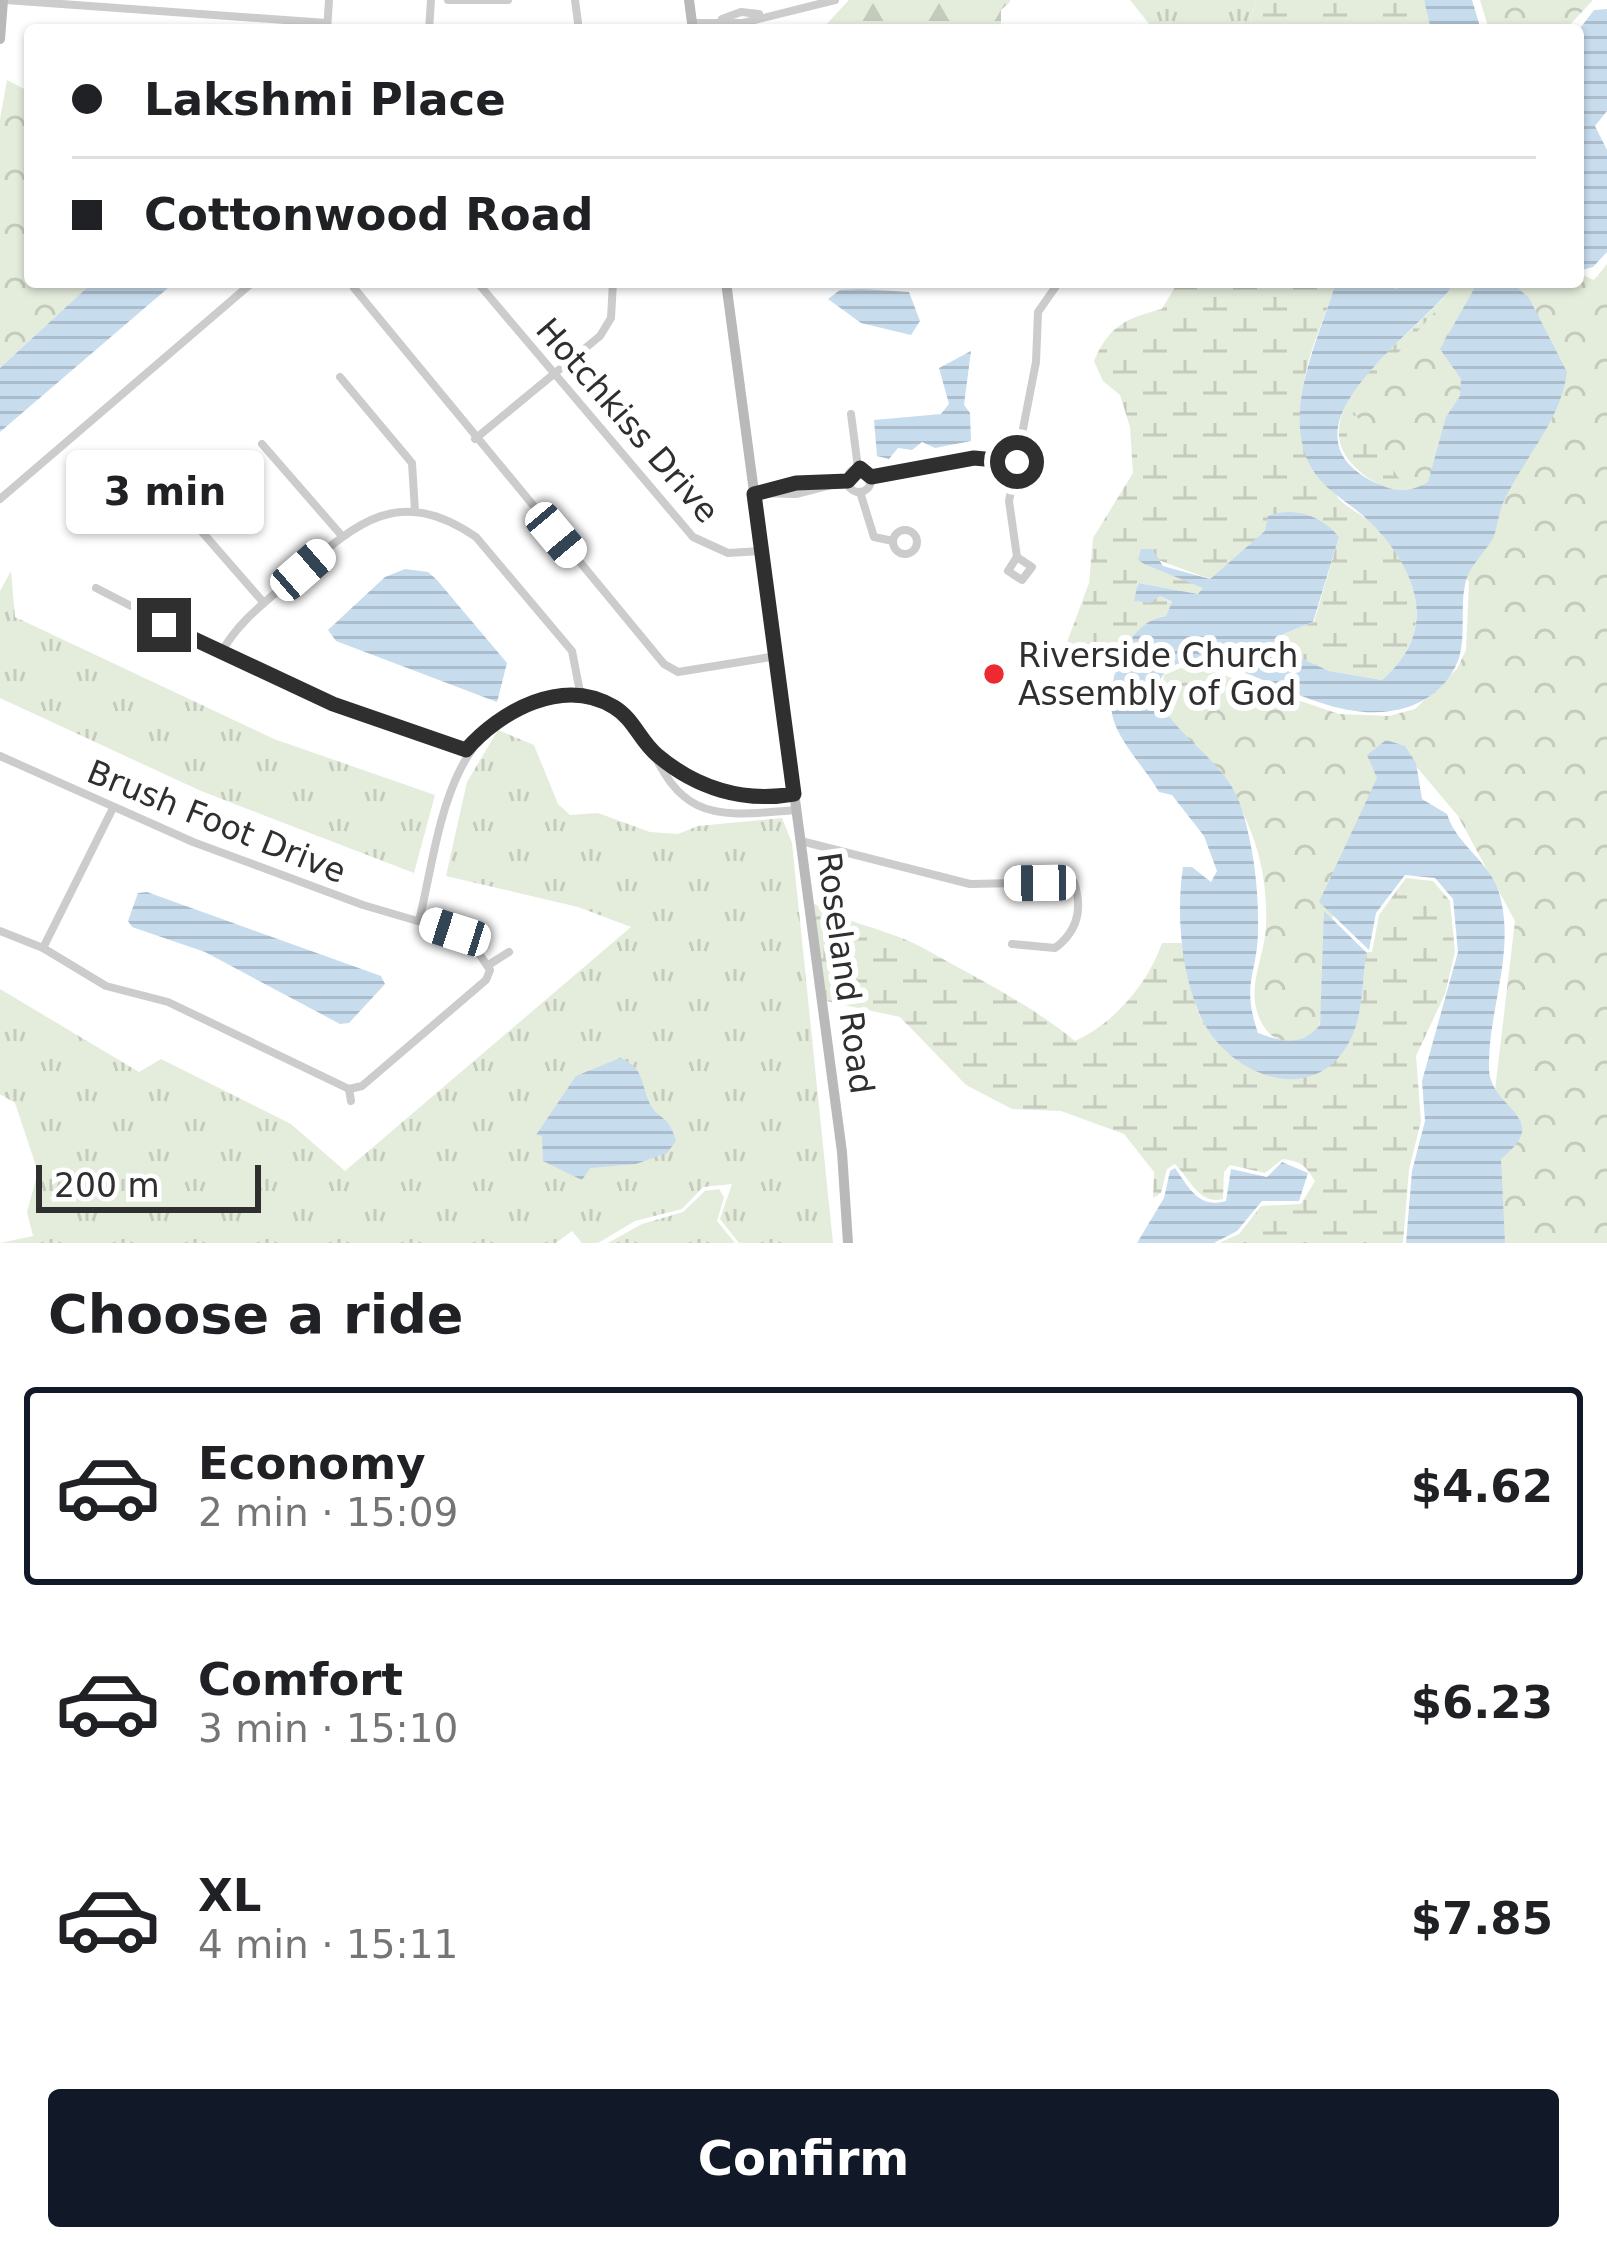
<!DOCTYPE html>
<meta charset="utf-8">
<style>
:root{--surface:#fff;--page:#f2f2f2;--text:#202124;--muted:#757577;--line:#e0e0e0;--accent:#111827}
body{margin:0;font-family:"DejaVu Sans",sans-serif;background:var(--page);color:var(--text);height:100vh;display:flex;flex-direction:column;font-size:45px;white-space:nowrap}
*{box-sizing:border-box;margin:0}
p{font-size:39px;color:var(--muted)}
.icon{flex:none;width:66px;height:66px;fill:none;stroke:currentColor;stroke-width:2;stroke-linecap:round;stroke-linejoin:round}
.map{position:relative;height:1243px;overflow:hidden}
.sheet{display:flex;flex-direction:column;background:var(--surface);flex:1}
.sheet>*{flex:none}
.top-card{position:absolute;left:24px;top:24px;width:1560px;height:264px;border-radius:12px;box-shadow:0 3px 9px #0004;display:grid;align-content:center;height:264px;padding:0 48px;background:var(--surface)}
.scale{position:absolute;left:36px;bottom:30px;width:225px;box-sizing:border-box;padding-left:12px;border:6px solid #2f2f2f;border-top:0;font-size:33px;line-height:42px;white-space:nowrap;color:#2f2f2f;-webkit-text-stroke:9px #fff;paint-order:stroke}
.end{position:absolute;width:54px;height:54px;margin:-27px;border:15px solid #2f2f2f;background:#fff;box-shadow:0 0 0 6px #fff}
.from{border-radius:50%}
.bubble{position:absolute;height:84px;border-radius:12px;background:var(--surface);box-shadow:0 3px 9px #0004;font-size:39px;font-weight:800;line-height:84px;text-align:center}
.car{position:absolute;width:36px;height:72px;margin:-36px -18px;border-radius:15px;box-shadow:0 0 9px 3px #0007;background:linear-gradient(#fff 24%,#345 0 40%,#fff 0 76%,#345 0 86%,#fff 0)}
.top-card b{display:flex;align-items:center;gap:42px;height:114px;font-size:45px}
.top-card b+b{border-top:3px solid var(--line)}
.top-card i{width:30px;height:30px;background:var(--text)}
ul{padding:0;list-style:none}
li{display:flex;align-items:center;gap:36px;height:198px;margin:0 24px 18px;padding:0 24px;border:6px solid transparent;border-radius:12px}
li div{flex:1}
li b{display:block;font-size:45px}
li em{font-style:normal;font-weight:800}
li.on{border-color:var(--accent)}
li>.icon{width:108px;height:108px;stroke-width:1.5}
h2{padding:0 48px;font-size:54px;line-height:144px}
.button{display:flex;gap:24px;margin-top:auto;padding:24px 48px}
.button a{flex:1;height:138px;border-radius:12px;background:var(--accent);color:#fff;font-size:48px;font-weight:800;line-height:138px;text-align:center}
.map>svg:first-child{display:block}
</style>
<div class="map">
<svg width="1607" height="1243" viewBox="0 0 1607 1243">
<defs>
<pattern id="grass-tufts" width="24" height="20" patternUnits="userSpaceOnUse" patternTransform="scale(3)"><rect width="24" height="20" fill="#e4ecdc"/><path d="M3 7l-1-3M5 7V3M7 7l1-3M15 17l-1-3M17 17v-4M19 17l1-3" fill="none" stroke="#c4cbbd"/></pattern>
<pattern id="forest-firs" width="22" height="20" patternUnits="userSpaceOnUse" patternTransform="scale(3)"><rect width="22" height="20" fill="#e4ecdc"/><path d="M5 1l3.5 6h-7zM16 11l3.5 6h-7z" fill="#c4cbbd"/></pattern>
<pattern id="wetland-marsh" width="20" height="14" patternUnits="userSpaceOnUse" patternTransform="scale(3)"><rect width="20" height="14" fill="#e4ecdc"/><path d="M1 5h8M5 5V1M11 12h8M15 12V8" fill="none" stroke="#c4cbbd"/></pattern>
<pattern id="park-crowns" width="20" height="18" patternUnits="userSpaceOnUse" patternTransform="scale(3)"><rect width="20" height="18" fill="#e4ecdc"/><path d="M2 6a3 3 0 1 1 6 0M12 15a3 3 0 1 1 6 0" fill="none" stroke="#c4cbbd"/></pattern>
<pattern id="water-rules" width="6" height="5" patternUnits="userSpaceOnUse" patternTransform="scale(3)"><rect width="6" height="5" fill="#c7dced"/><path d="M0 2.5h6" fill="none" stroke="#abbdcc"/></pattern>
</defs>
<rect width="100%" height="100%" fill="#fff"/>
<g fill="url(#grass-tufts)">
<polygon points="1130,0 1256,0 1248,30 1154,30"/>
<polygon points="11,571 15,617 274,739 435,795 414,873 201,791 0,698 0,591"/>
<polygon points="498,730 534,745 558,804 570,815 598,813 650,832 678,834 698,826 782,818 792,843 833,1243 739,1243 720,1219 732,1184 703,1187 682,1209 635,1221 598,1243 582,1243 572,1231 556,1243 0,1243 33,1236 27,1212 38,1172 15,1103 0,1094 0,989 139,1072 161,1059 291,1124 345,1171 631,927 578,907 446,876 467,782"/>
<polygon points="719,1189 724,1197 717,1221 735,1243 608,1243 642,1224 683,1212 705,1191"/>
</g>
<polygon fill="url(#forest-firs)" points="849,0 1010,0 1010,2 1001,10 1001,30 821,30"/>
<g fill="url(#wetland-marsh)">
<polygon points="1256,0 1424,0 1431,30 1248,30"/>
<path d="M1178 282H1336C1325 321 1300 365 1303 407 1303 421 1331 491 1340 500 1349 509 1361 514 1370 522 1419 570 1439 631 1382 680L1329 671 1277 647 1282 634 1314 622 1339 537 1309 515 1268 517 1266 531 1210 579 1158 560 1146 565 1203 587 1199 594 1137 583V602L1160 596 1172 603 1166 616C1139 619 1128 645 1117 668L1066 645 1089 583 1093 538 1133 473 1130 427 1120 395 1103 381 1094 361C1109 326 1126 318 1162 309Z"/>
<path d="M1456 282H1478L1413 491C1390 491 1372 484 1355 467 1294 407 1425 329 1456 282Z"/>
<path d="M1406 878 1433 881 1450 901 1455 952 1445 994 1416 1056 1421 1121 1409 1170 1403 1243H1219L1239 1234 1261 1206 1301 1204 1315 1181C1305 1165 1302 1162 1283 1159L1265 1173 1230 1165 1224 1172 1223 1199C1199 1205 1190 1179 1175 1164L1167 1169 1161 1193 1153 1198 1154 1172 1124 1134 1061 1111 1012 1109 966 1085 900 1017 826 1001 813 903C848 925 890 929 925 949 976 978 1030 1004 1075 1041 1115 1023 1148 983 1162 943H1182C1188 966 1190 995 1200 1016 1230 1076 1318 1111 1352 1035 1363 1011 1363 978 1366 952H1372L1379 915Z"/>
</g>
<g fill="url(#park-crowns)">
<polygon points="1480,0 1593,0 1565,30 1489,30"/>
<polygon points="7,80 30,92 30,282 93,282 0,368 0,119"/>
<path d="M1607 264V1243H1477L1515 921 1458 816 1415 765 1329 924 1319 1031 1310 1042C1286 1044 1269 1042 1259 1017 1246 987 1265 956 1266 926 1270 837 1227 766 1158 713L1164 675 1190 664 1339 714 1389 716 1415 709 1457 669 1466 650 1469 582 1350 406 1462 282H1578V273L1594 280Z"/>
</g>
<g fill="url(#water-rules)">
<polygon points="1424,0 1472,0 1481,30 1431,30"/>
<polygon points="1607,9 1607,111 1595,126 1607,150 1607,252 1593,267 1578,271 1578,31 1594,10"/>
<polygon points="93,282 175,282 0,432 0,368"/>
<path d="M1336 282H1393L1395 289 1407 282H1456C1423 330 1266 430 1376 483 1396 492 1409 493 1428 482L1446 417 1460 396 1461 379 1440 349 1478 282 1512 283 1529 298 1567 372C1560 423 1524 457 1503 503 1498 514 1498 527 1493 538 1485 553 1469 565 1465 585 1460 608 1466 633 1459 658 1451 681 1432 699 1408 707 1328 733 1249 655 1186 662 1168 664 1161 676 1155 691 1173 739 1227 758 1242 810 1254 848 1259 892 1258 932 1257 976 1241 983 1258 1033 1283 1042 1301 1047 1320 1025L1324 911 1366 952C1363 978 1363 1010 1353 1034 1319 1113 1226 1077 1199 1013 1181 970 1176 913 1183 867H1192L1211 882 1217 871 1204 836 1172 795 1159 792C1146 769 1119 742 1113 718 1104 683 1127 620 1166 616L1172 602 1160 596 1150 603 1134 601 1138 583 1198 594 1203 588 1146 565 1138 560 1141 549H1152L1163 566 1210 579 1265 531 1268 516C1294 506 1322 516 1339 537L1313 622 1283 634 1277 647 1329 671 1382 680C1439 631 1419 572 1371 523 1345 497 1316 489 1304 451 1288 397 1321 333 1336 282Z"/>
<polygon points="862,289 909,292 920,321 911,335 861,323 828,299 840,290"/>
<polygon points="971,351 964,405 970,413 971,441 935,448 922,442 912,450 898,448 889,459 877,456 874,420 941,414 949,404 939,368"/>
<polygon points="405,569 428,572 437,580 507,663 497,702 336,641 328,630 385,577"/>
<path d="M1386 740 1405 746 1416 763 1422 799 1447 814C1457 847 1494 863 1501 900 1514 957 1488 1011 1489 1068 1489 1110 1555 1116 1501 1159L1505 1243H1406L1412 1171 1425 1121 1422 1081 1458 952 1453 899 1435 878 1405 875 1376 913 1369 950 1319 902 1377 778 1367 755Z"/>
<polygon points="147,892 381,976 385,984 349,1023 340,1024 205,952 132,927 128,921 138,893"/>
<path d="M620 1058C645 1068 640 1083 650 1104 659 1121 668 1113 676 1141L667 1153 636 1164 590 1168 582 1180 543 1161 542 1136 536 1135 576 1076Z"/>
<path d="M1282 1162 1308 1173 1299 1201H1262L1237 1231 1214 1243H1137L1164 1198 1170 1171 1175 1168C1189 1188 1199 1209 1226 1201L1231 1169 1267 1177Z"/>
</g>
<g fill="none" stroke-linecap="round" stroke-linejoin="round">
<g stroke="#ccc" stroke-width="8">
<polyline points="6,0 327,23"/>
<polyline points="448,0 508,0"/>
<polyline points="575,0 579,30"/>
<polyline points="722,19 741,12 759,14"/>
<polyline points="692,23 743,23 835,0"/>
<polyline points="327,30 329,0"/>
<polyline points="429,30 431,0"/>
<polyline points="477,282 693,537 728,553 761,551"/>
<polyline points="354,288 664,664 678,672 777,656"/>
<polyline points="340,377 412,463 415,511"/>
<polyline points="851,414 858,468"/>
<polyline points="475,439 600,336 611,318 613,282"/>
<polyline points="262,444 342,536"/>
<circle cx="859" cy="480" r="12"/>
<polyline points="871,477 974,457 1017,462"/>
<polyline points="774,490 795,483 830,484"/>
<polyline points="860,492 874,537 893,541"/>
<polyline points="754,493 797,494 847,481"/>
<polyline points="0,499 253,282"/>
<polyline points="183,510 264,603"/>
<circle cx="905" cy="542" r="12"/>
<polyline points="1017,557 1032,567 1022,580 1008,571 1017,557 1009,501 1036,362 1038,312 1059,282"/>
<polyline points="96,588 275,680 466,750"/>
<path d="M221 653C238 622 264 603 291 580 353 526 396 482 476 537L572 651 581 697"/>
<polyline points="0,756 193,842 363,905 455,932 472,943 490,970 486,980 362,1086 349,1089 168,1002 106,986 43,948 0,931"/>
<polyline points="658,756 718,791 752,797 794,794"/>
<path d="M801 841 970 884 1074 882C1083 909 1078 931 1055 948L1012 944"/>
<path d="M419 921C440 834 445 724 546 699 571 692 604 697 624 714 655 740 659 786 697 805 725 819 766 812 797 810"/>
<polyline points="43,948 112,810"/>
<polyline points="490,964 509,952"/>
<polyline points="349,1089 351,1101"/>
</g>
<g stroke="#b9b9b9" stroke-width="10">
<polyline points="689,0 693,30"/>
<polyline points="0,39 3,0"/>
<polyline points="726,282 842,1152 848,1243"/>
</g>
</g>
<g fill="none" stroke-linecap="round" stroke-linejoin="round">
<path stroke="#2f2f2f" stroke-width="15" d="M164 625 333 704 466 750C500 711 563 676 614 707 634 719 640 741 657 755 696 788 743 803 794 794L754 494 796 483 848 481 860 468 871 477 974 458 1017 462"/>
</g>
<circle fill="#ec2a2f" stroke="#fff" stroke-width="4.5" cx="994" cy="674" r="12"/>
<g text-anchor="middle" stroke-width="12" stroke-linejoin="round" paint-order="stroke">
<g font-size="33" fill="#2f2f2f" stroke="#fff">
<text transform="translate(628 420) rotate(49)" y="12">Hotchkiss Drive</text>
<text transform="translate(217 821) rotate(22)" y="12">Brush Foot Drive</text>
<text transform="translate(846 973) rotate(82)" y="12">Roseland Road</text>
</g>
<g font-size="33" fill="#2f2f2f" stroke="#fff" text-anchor="start">
<text x="1018" y="667">Riverside Church<tspan x="1018" dy="38">Assembly of God</tspan></text>
</g>
</g>
</svg>
<div class="scale">200 m</div>
<i class="end from" style="left:1017px;top:462px"></i>
<i class="end" style="left:164px;top:625px"></i>
<div class="bubble" style="left:66px;top:450px;width:198px">3 min</div>
<i class="car" style="left:556px;top:535px;rotate:140deg"></i>
<i class="car" style="left:303px;top:570px;rotate:49deg"></i>
<i class="car" style="left:1040px;top:883px;rotate:269deg"></i>
<i class="car" style="left:455px;top:932px;rotate:288deg"></i>
<div class="top-card">
<b><i class="from"></i>Lakshmi Place</b>
<b><i></i>Cottonwood Road</b>
</div>
</div>
<section class="sheet">
<h2>Choose a ride</h2>
<ul>
<li class="on"><svg class="icon" aria-label="car" viewBox="0 0 24 24"><path d="M5 17H2v-5l4-1 3-4h7l3 4 3 1v5h-3M9 17h6M6 11h13"/><circle cx="7" cy="17" r="2"/><circle cx="17" cy="17" r="2"/></svg><div><b>Economy</b><p>2 min · 15:09</p></div><em>$4.62</em></li>
<li><svg class="icon" aria-label="car" viewBox="0 0 24 24"><path d="M5 17H2v-5l4-1 3-4h7l3 4 3 1v5h-3M9 17h6M6 11h13"/><circle cx="7" cy="17" r="2"/><circle cx="17" cy="17" r="2"/></svg><div><b>Comfort</b><p>3 min · 15:10</p></div><em>$6.23</em></li>
<li><svg class="icon" aria-label="car" viewBox="0 0 24 24"><path d="M5 17H2v-5l4-1 3-4h7l3 4 3 1v5h-3M9 17h6M6 11h13"/><circle cx="7" cy="17" r="2"/><circle cx="17" cy="17" r="2"/></svg><div><b>XL</b><p>4 min · 15:11</p></div><em>$7.85</em></li>
</ul>
<div class="button"><a>Confirm</a></div>
</section>
